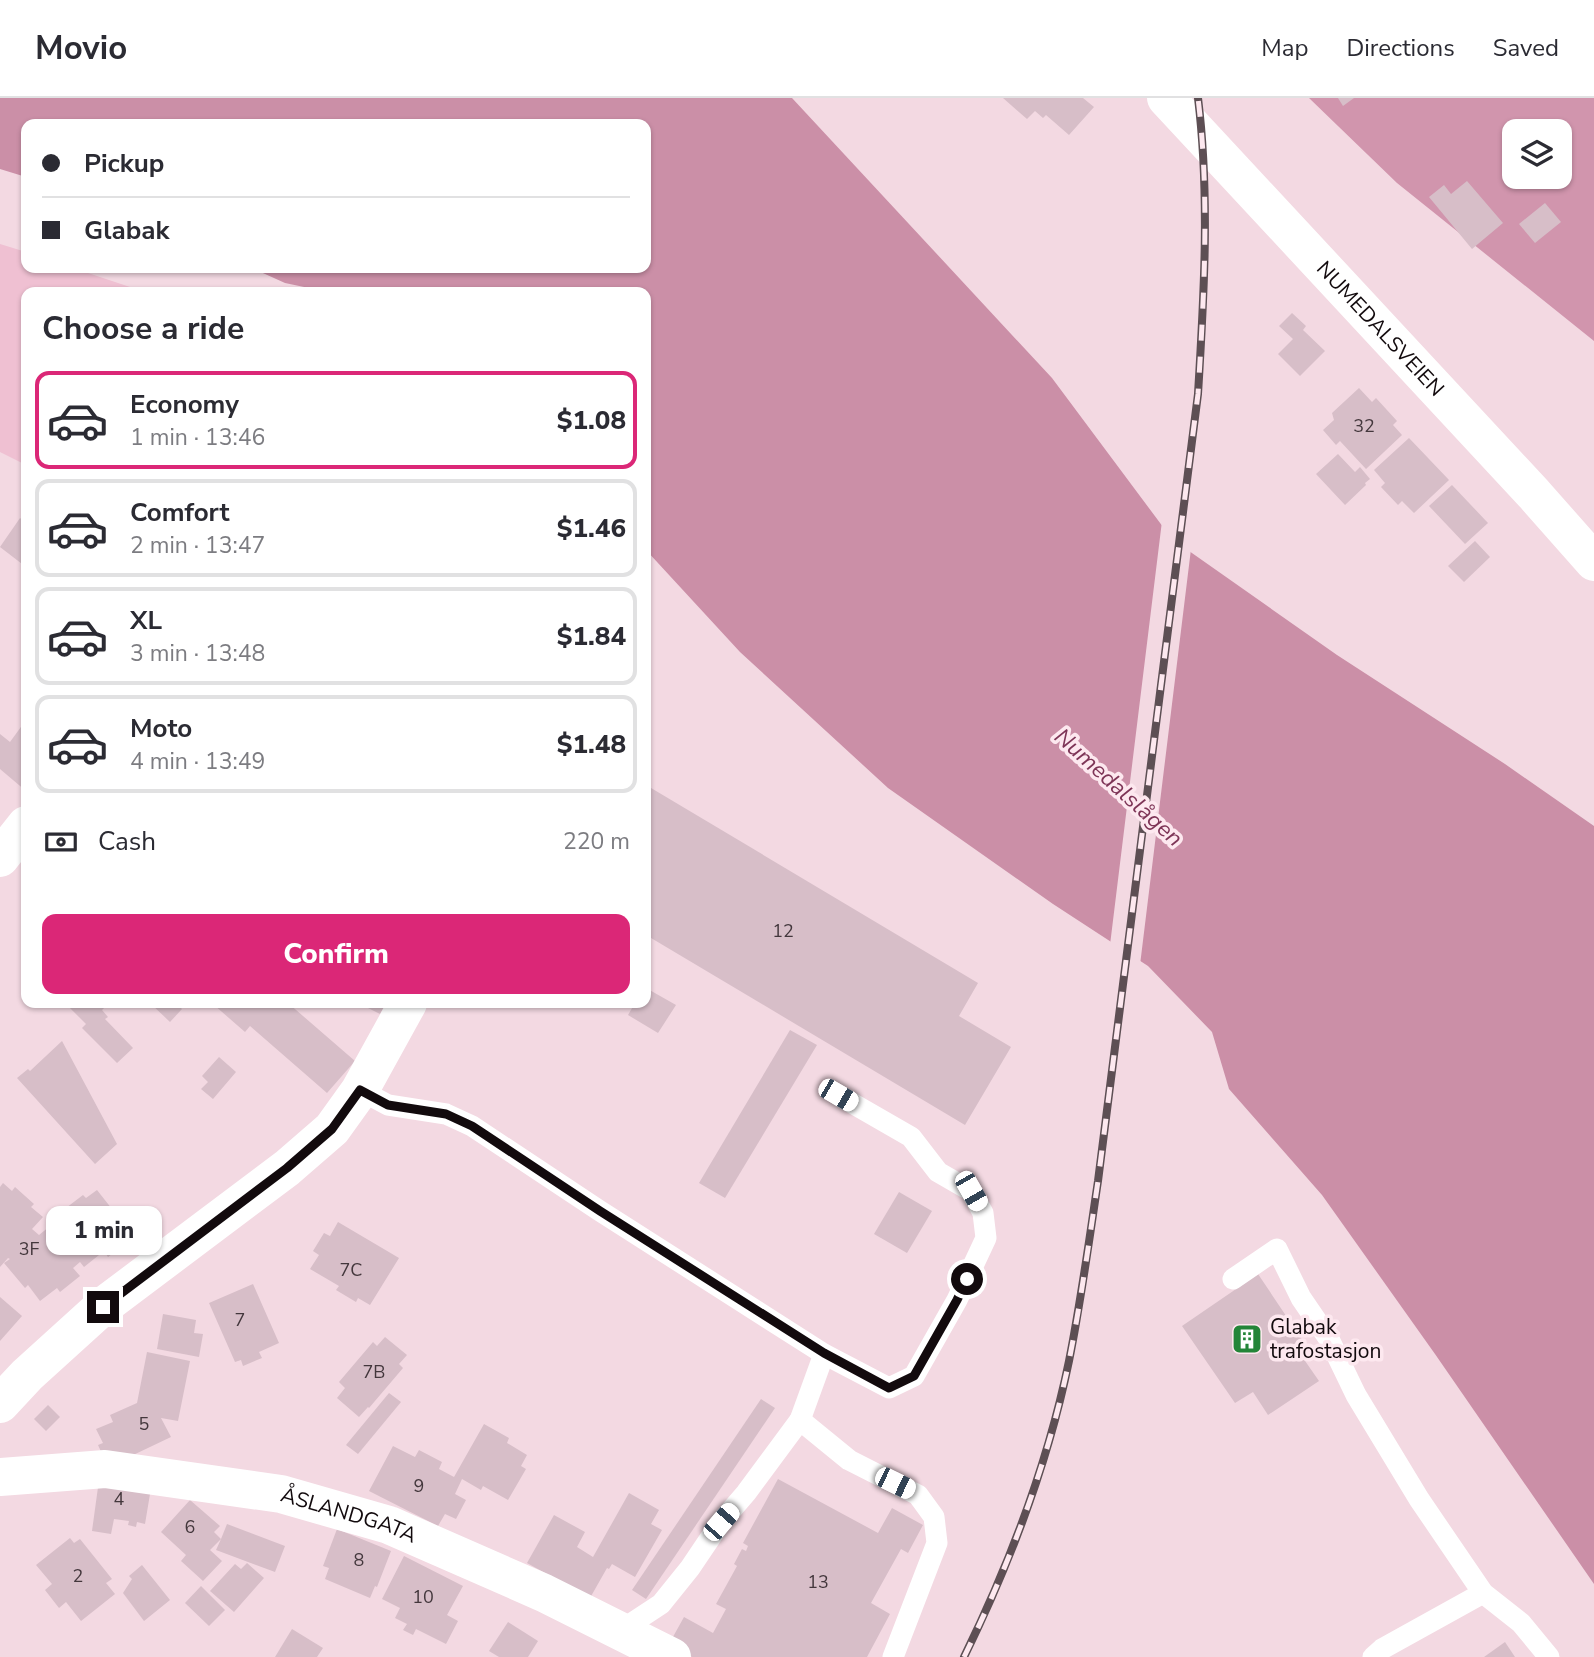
<!DOCTYPE html>
<meta charset="utf-8">
<style>
:root{--surface:#fff;--page:#f7f7f7;--text:#2b2b33;--muted:#7c7c81;--line:#e1e1e2;--accent:#db2777}
body{margin:0;font-family:"Nunito Sans",sans-serif;background:var(--page);color:var(--text);height:100vh;display:flex;flex-direction:column;font-size:26px;white-space:nowrap}
*{box-sizing:border-box;margin:0}
p{font-size:23px;color:var(--muted)}
.icon{flex:none;width:38px;height:38px;fill:none;stroke:currentColor;stroke-width:2;stroke-linecap:round;stroke-linejoin:round}
.map{position:relative;flex:1;overflow:hidden}
.side{position:absolute;left:21px;top:189px;width:630px;height:721px;display:flex;flex-direction:column;background:var(--surface);border-radius:14px;box-shadow:0 2px 5px #0004}
.side>*{flex:none}
.banner{position:absolute;left:21px;top:21px;width:630px;height:154px;border-radius:14px;box-shadow:0 2px 5px #0004;display:grid;align-content:center;height:154px;padding:0 21px;background:var(--surface)}
.controls{position:absolute;left:1502px;top:21px;display:grid;gap:14px}
.controls a{display:grid;place-items:center;width:70px;height:70px;border-radius:14px;background:var(--surface);box-shadow:0 2px 5px #0004;font-size:35px}
.end{position:absolute;width:32px;height:32px;margin:-16px;border:9px solid #120a0d;background:#fff;box-shadow:0 0 0 4px #fff}
.from{border-radius:50%}
.bubble{position:absolute;height:49px;border-radius:14px;background:var(--surface);box-shadow:0 2px 5px #0004;font-size:23px;font-weight:800;line-height:49px;text-align:center}
.car{position:absolute;width:21px;height:42px;margin:-21px -10px;border-radius:9px;box-shadow:0 0 5px 2px #0007;background:linear-gradient(#fff 24%,#345 0 40%,#fff 0 76%,#345 0 86%,#fff 0)}
.banner b{display:flex;align-items:center;gap:24px;height:66px;font-size:26px}
.banner b+b{border-top:2px solid var(--line)}
.banner i{width:18px;height:18px;background:var(--text)}
ul{padding:0;list-style:none}
li{display:flex;align-items:center;gap:21px;height:98px;margin:0 14px 10px;padding:0 7px;border:4px solid var(--line);border-radius:14px}
li div{flex:1}
li b{display:block;font-size:26px}
li em{font-style:normal;font-weight:800}
li.active{border-color:var(--accent)}
li>.icon{width:63px;height:63px;stroke-width:1.5}
h2{padding:0 21px;font-size:32px;line-height:84px}
.pay{display:flex;align-items:center;gap:18px;height:77px;padding:0 21px;font-size:26px}
.pay p{margin-inline-start:auto}
.cta{display:flex;gap:14px;margin-top:auto;padding:14px 21px}
.cta a{flex:1;height:80px;border-radius:14px;background:var(--accent);color:#fff;font-size:28px;font-weight:800;line-height:80px;text-align:center}
header{display:flex;align-items:center;gap:42px;box-sizing:border-box;height:98px;padding:0 35px;background:var(--surface);border-bottom:2px solid var(--line)}
header strong{font-size:33px}
nav{display:flex;gap:38px;margin-inline-start:auto;font-size:24px}
.map>svg:first-child{display:block}
</style>
<header>
<strong>Movio</strong>
<nav><a>Map</a><a>Directions</a><a>Saved</a></nav>
</header>
<div class="map">
<svg width="1594" height="1559" viewBox="0 0 1594 1559">
<rect width="100%" height="100%" fill="#f3d9e2"/>
<polygon fill="#efc0d2" points="0,146 26,154 26,170 73,170 145,194 26,194 26,367 0,354"/>
<path fill="#d195ad" fill-rule="evenodd" d="M1309 0H1594V243L1397 85ZM1514 33H1559V79H1514Z"/>
<polygon fill="#cb8fa7" points="0,0 792,0 1052,280 1172,441 1337,557 1505,666 1594,728 1594,1486 1435,1256 1322,1097 1229,991 1212,934 1148,868 1053,806 888,690 740,554 646,452 646,194 328,194 285,185 252,170 646,170 646,26 26,26 26,79 0,71"/>
<polygon fill="#f3d9e2" points="1162,423 1174,439 1191,451 1140,867 1110,847"/>
<g fill="#d7bec8">
<polygon points="1003,0 1083,0 1094,9 1069,37 1046,17 1043,20 1035,13 1027,21"/>
<polygon points="1338,0 1354,0 1343,8"/>
<polygon points="1467,83 1503,125 1472,151 1429,99 1444,87 1451,96"/>
<polygon points="1545,105 1561,124 1535,145 1519,126"/>
<polygon points="1292,215 1306,228 1303,232 1325,253 1300,278 1278,256 1293,241 1279,228"/>
<polygon points="1359,290 1372,304 1376,300 1397,323 1393,327 1402,337 1366,371 1340,343 1336,347 1323,332 1334,322 1332,315"/>
<polygon points="1409,340 1449,382 1414,415 1402,403 1398,407 1381,389 1385,385 1374,372"/>
<polygon points="1338,356 1355,374 1360,369 1370,381 1365,385 1366,387 1345,407 1316,376"/>
<polygon points="1452,387 1488,425 1465,446 1429,408"/>
<polygon points="20,420 26,425 26,469 0,449"/>
<polygon points="1475,443 1490,459 1464,484 1448,468"/>
<polygon points="26,622 26,693 0,671 0,636 10,644"/>
<polygon points="646,687 978,885 959,918 1011,949 965,1027 646,837"/>
<polygon points="646,890 676,907 658,935 628,917 635,905 646,905"/>
<polygon points="65,905 109,905 102,912 108,919 105,921 133,950 117,965 82,930 86,926"/>
<polygon points="150,905 176,905 182,911 170,924"/>
<polygon points="217,905 288,905 355,963 327,995 250,928 245,934 214,907"/>
<polygon points="358,905 386,905 380,916"/>
<polygon points="790,932 817,947 725,1100 699,1085"/>
<polygon points="62,943 117,1046 95,1066 17,980 28,971 30,973"/>
<polygon points="219,959 236,974 213,1001 201,991 208,984 202,978"/>
<polygon points="3,1085 12,1093 15,1089 34,1106 31,1109 43,1119 32,1131 39,1137 65,1116 62,1113 83,1097 86,1100 97,1092 134,1139 108,1159 104,1153 84,1169 80,1164 73,1170 80,1178 60,1194 57,1190 40,1203 28,1187 25,1190 4,1165 10,1161 8,1160 0,1169 0,1089"/>
<polygon points="899,1094 932,1113 907,1155 874,1136"/>
<polygon points="338,1124 399,1160 370,1207 358,1200 356,1204 336,1192 339,1188 310,1171 319,1157 313,1153 324,1135 330,1138"/>
<polygon points="1258,1176 1311,1255 1303,1260 1319,1283 1268,1317 1253,1294 1235,1305 1182,1228"/>
<polygon points="253,1186 279,1245 259,1254 262,1260 243,1268 241,1262 235,1264 209,1205"/>
<polygon points="0,1199 22,1218 0,1243"/>
<polygon points="163,1216 196,1222 194,1235 203,1236 199,1259 157,1251"/>
<polygon points="385,1239 407,1257 399,1266 403,1270 369,1310 368,1309 359,1319 337,1300 345,1290 339,1284 373,1244 377,1248"/>
<polygon points="147,1254 190,1263 178,1323 161,1320 171,1339 129,1359 103,1358 98,1347 103,1345 96,1331 113,1324 110,1317 137,1305"/>
<polygon points="389,1295 401,1304 358,1356 346,1347"/>
<polygon points="761,1301 775,1310 646,1501 632,1492"/>
<polygon points="48,1307 60,1319 46,1333 34,1321"/>
<polygon points="484,1326 509,1340 507,1345 527,1357 521,1368 526,1371 508,1402 483,1388 481,1392 462,1381 455,1396 466,1402 456,1421 445,1416 438,1428 369,1393 393,1348 415,1359 419,1352 442,1364 439,1371 454,1379"/>
<polygon points="778,1381 878,1435 892,1410 923,1427 908,1455 901,1451 871,1505 890,1516 867,1559 692,1559 669,1546 684,1519 713,1535 726,1511 716,1506 737,1468 734,1466 742,1451 746,1453 748,1448 743,1445"/>
<polygon points="99,1382 151,1390 145,1426 137,1424 136,1429 128,1427 129,1423 114,1421 111,1436 92,1433"/>
<polygon points="629,1395 659,1412 651,1426 662,1432 635,1479 612,1466 609,1471 607,1470 590,1500 527,1465 554,1417 585,1434 577,1449 593,1459"/>
<polygon points="190,1402 220,1428 214,1434 221,1441 227,1426 285,1448 275,1474 216,1452 221,1441 210,1452 222,1463 203,1483 181,1463 186,1457 161,1434"/>
<polygon points="337,1431 391,1453 377,1489 375,1488 370,1500 325,1481 329,1470 323,1468"/>
<polygon points="70,1440 74,1445 80,1441 112,1481 106,1485 115,1496 81,1523 66,1504 59,1510 45,1492 52,1486 36,1467"/>
<polygon points="404,1458 463,1488 447,1517 458,1523 446,1546 416,1531 413,1537 403,1532 407,1526 395,1520 400,1510 382,1501"/>
<polygon points="247,1465 264,1480 234,1514 210,1493 235,1466 241,1471"/>
<polygon points="142,1467 170,1502 144,1523 123,1495 132,1481 129,1478"/>
<polygon points="201,1488 225,1512 209,1528 185,1505"/>
<polygon points="508,1524 538,1543 528,1559 499,1559 489,1553"/>
<polygon points="292,1531 323,1550 317,1559 275,1559"/>
<polygon points="1505,1544 1515,1559 1484,1559"/>
</g>
<g fill="none" stroke-linecap="round" stroke-linejoin="round">
<g stroke="#fff" stroke-width="21">
<polyline points="360,992 388,1007 446,1016 472,1028 600,1113 824,1256 889,1290 914,1278 957,1202 986,1140 983,1115 971,1093 938,1074 911,1039 838,997"/>
<polyline points="1233,1181 1277,1151 1301,1200 1329,1241 1356,1297 1419,1401 1483,1495 1521,1525 1549,1559"/>
<polyline points="800,1322 824,1256"/>
<polyline points="620,1533 661,1506 690,1470 721,1424 746,1395 800,1322 849,1362 918,1397 934,1419 937,1445 893,1559"/>
<polyline points="1373,1559 1382,1551 1483,1495"/>
</g>
<g stroke="#fff" stroke-width="38">
<polyline points="0,760 26,727"/>
<polyline points="0,1306 27,1277 102,1209 287,1070 332,1031 360,992 408,905"/>
<path id="s1" d="M0 1379 105 1371 281 1396 389 1427 544 1495 672 1559"/>
</g>
<path stroke="#fff" stroke-width="38" id="s2" d="M1166 0 1534 396 1594 464"/>
<g stroke="#5d4f54" stroke-width="8">
<path id="rail" d="M964 1559C1010 1465 1048 1365 1069 1263 1081 1203 1089 1143 1098 1083L1198 296C1204 198 1210 98 1198 0"/>
</g>
<use href="#rail" stroke="#fde8ef" stroke-width="5" stroke-dasharray="16" stroke-linecap="butt"/>
</g>
<g fill="none" stroke-linecap="round" stroke-linejoin="round">
<polyline stroke="#120a0d" stroke-width="9" points="103,1209 287,1070 332,1031 360,992 388,1007 446,1016 472,1028 600,1113 824,1255 889,1290 914,1278 957,1202 967,1181"/>
</g>
<defs>
<g id="building-square" transform="scale(1.575)"><rect x="-9" y="-9" width="18" height="18" rx="4" fill="#238538" stroke="#fde8ef"/><path d="M-4-6H4V6H1V3H-1V6H-4ZM-2.5-4.3h1.7v1.8h-1.7ZM.8-4.3h1.7v1.8H.8ZM-2.5-1h1.7V.8h-1.7ZM.8-1h1.7V.8H.8Z" fill="#fff"/></g>
</defs>
<g fill-rule="evenodd">
<use href="#building-square" x="1247" y="1241"/>
</g>
<g text-anchor="middle" stroke-width="7" stroke-linejoin="round" paint-order="stroke">
<g font-size="18" fill="#43373c">
<text x="1364" y="334">32</text>
<text x="783" y="839">12</text>
<text x="29" y="1157">3F</text>
<text x="351" y="1178">7C</text>
<text x="240" y="1228">7</text>
<text x="374" y="1280">7B</text>
<text x="144" y="1332">5</text>
<text x="419" y="1394">9</text>
<text x="119" y="1407">4</text>
<text x="190" y="1435">6</text>
<text x="359" y="1468">8</text>
<text x="78" y="1484">2</text>
<text x="818" y="1490">13</text>
<text x="423" y="1505">10</text>
</g>
<g font-size="21" fill="#120a0d" stroke="#fde8ef">
<text dy="7" stroke="none"><textPath href="#s2" startOffset="315">NUMEDALSVEIEN</textPath></text>
<text dy="7" stroke="none"><textPath href="#s1" startOffset="354">ÅSLANDGATA</textPath></text>
</g>
<g font-size="21" fill="#120a0d" stroke="#fde8ef" text-anchor="start">
<text x="1270" y="1236">Glabak<tspan x="1270" dy="24">trafostasjon</tspan></text>
</g>
<g font-size="23" font-style="italic" fill="#7e3557" stroke="#fde8ef">
<text transform="translate(1119 689) rotate(42)" y="8">Numedalslågen</text>
</g>
</g>
</svg>
<div class="controls">
<a><svg class="icon" aria-label="layers" viewBox="0 0 24 24"><path d="M12 4l9 5-9 5-9-5zM3 14l9 5 9-5"/></svg></a>
</div>
<i class="end from" style="left:967px;top:1181px"></i>
<i class="end" style="left:103px;top:1209px"></i>
<div class="bubble" style="left:46px;top:1108px;width:116px">1 min</div>
<i class="car" style="left:838px;top:997px;rotate:120deg"></i>
<i class="car" style="left:971px;top:1093px;rotate:150deg"></i>
<i class="car" style="left:895px;top:1385px;rotate:116deg"></i>
<i class="car" style="left:721px;top:1424px;rotate:41deg"></i>
<div class="banner">
<b><i class="from"></i>Pickup</b>
<b><i></i>Glabak</b>
</div>
<section class="side">
<h2>Choose a ride</h2>
<ul>
<li class="active"><svg class="icon" aria-label="car" viewBox="0 0 24 24"><path d="M5 17H2v-5l4-1 3-4h7l3 4 3 1v5h-3M9 17h6M6 11h13"/><circle cx="7" cy="17" r="2"/><circle cx="17" cy="17" r="2"/></svg><div><b>Economy</b><p>1 min · 13:46</p></div><em>$1.08</em></li>
<li><svg class="icon" aria-label="car" viewBox="0 0 24 24"><path d="M5 17H2v-5l4-1 3-4h7l3 4 3 1v5h-3M9 17h6M6 11h13"/><circle cx="7" cy="17" r="2"/><circle cx="17" cy="17" r="2"/></svg><div><b>Comfort</b><p>2 min · 13:47</p></div><em>$1.46</em></li>
<li><svg class="icon" aria-label="car" viewBox="0 0 24 24"><path d="M5 17H2v-5l4-1 3-4h7l3 4 3 1v5h-3M9 17h6M6 11h13"/><circle cx="7" cy="17" r="2"/><circle cx="17" cy="17" r="2"/></svg><div><b>XL</b><p>3 min · 13:48</p></div><em>$1.84</em></li>
<li><svg class="icon" aria-label="car" viewBox="0 0 24 24"><path d="M5 17H2v-5l4-1 3-4h7l3 4 3 1v5h-3M9 17h6M6 11h13"/><circle cx="7" cy="17" r="2"/><circle cx="17" cy="17" r="2"/></svg><div><b>Moto</b><p>4 min · 13:49</p></div><em>$1.48</em></li>
</ul>
<div class="pay"><svg class="icon" aria-label="cash" viewBox="0 0 24 24"><path d="M3 7h18v10H3z"/><circle cx="12" cy="12" r="2"/></svg>Cash<p>220 m</p></div>
<div class="cta"><a>Confirm</a></div>
</section>
</div>
